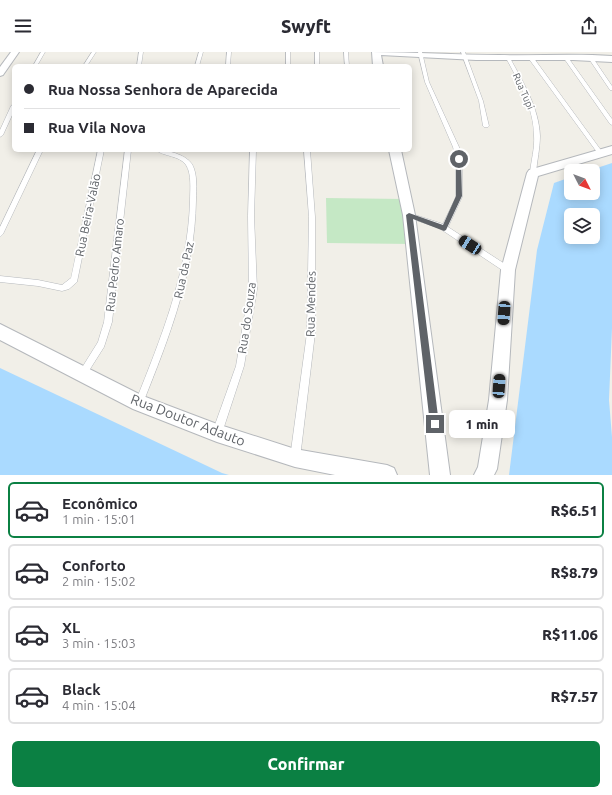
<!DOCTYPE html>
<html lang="pt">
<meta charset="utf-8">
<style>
:root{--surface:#fff;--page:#f7f7f7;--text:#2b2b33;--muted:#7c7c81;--line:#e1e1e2;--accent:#0b8043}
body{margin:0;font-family:Ubuntu,sans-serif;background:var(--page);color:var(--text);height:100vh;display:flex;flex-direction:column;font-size:15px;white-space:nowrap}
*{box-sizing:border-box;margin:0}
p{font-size:13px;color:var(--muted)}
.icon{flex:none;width:22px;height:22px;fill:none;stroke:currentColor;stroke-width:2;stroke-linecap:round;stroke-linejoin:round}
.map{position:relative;height:423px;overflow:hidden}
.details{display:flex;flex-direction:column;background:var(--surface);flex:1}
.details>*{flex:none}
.top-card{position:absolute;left:12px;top:12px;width:400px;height:88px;border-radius:6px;box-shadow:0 2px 10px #0003;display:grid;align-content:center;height:88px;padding:0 12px;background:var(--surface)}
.needle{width:26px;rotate:132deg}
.tools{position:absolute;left:564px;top:112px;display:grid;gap:8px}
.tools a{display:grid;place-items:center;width:36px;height:36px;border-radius:6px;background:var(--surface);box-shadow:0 2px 10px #0003;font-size:20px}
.end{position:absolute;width:18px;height:18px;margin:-9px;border:5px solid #5f6368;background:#fff;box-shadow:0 0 0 2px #fff}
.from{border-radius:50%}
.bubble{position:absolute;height:28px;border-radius:6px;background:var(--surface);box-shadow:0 2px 10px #0003;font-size:13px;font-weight:800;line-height:28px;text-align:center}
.car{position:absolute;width:12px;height:24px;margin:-12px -6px;border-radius:5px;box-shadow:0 0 3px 1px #0007;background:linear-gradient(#222 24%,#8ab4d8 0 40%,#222 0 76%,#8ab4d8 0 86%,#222 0)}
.top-card b{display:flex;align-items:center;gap:14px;height:38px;font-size:15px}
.top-card b+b{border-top:1px solid var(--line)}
.top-card i{width:10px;height:10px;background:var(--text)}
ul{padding:7px 0 0;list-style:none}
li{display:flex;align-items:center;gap:12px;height:56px;margin:0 8px 6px;padding:0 4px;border:2px solid var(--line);border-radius:6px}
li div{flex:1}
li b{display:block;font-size:15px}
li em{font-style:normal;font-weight:800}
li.selected{border-color:var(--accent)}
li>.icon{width:36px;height:36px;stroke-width:1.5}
.cta{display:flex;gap:8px;margin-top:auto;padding:8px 12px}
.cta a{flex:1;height:46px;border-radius:6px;background:var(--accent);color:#fff;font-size:16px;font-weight:800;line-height:46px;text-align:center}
header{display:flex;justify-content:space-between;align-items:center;height:52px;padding:0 12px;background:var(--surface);font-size:18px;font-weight:800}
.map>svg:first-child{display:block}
</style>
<header><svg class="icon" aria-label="menu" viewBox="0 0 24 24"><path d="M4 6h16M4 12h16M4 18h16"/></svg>Swyft<svg class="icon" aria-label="share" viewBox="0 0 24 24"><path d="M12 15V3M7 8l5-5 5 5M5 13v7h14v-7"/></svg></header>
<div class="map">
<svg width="612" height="423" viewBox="0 0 612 423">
<rect width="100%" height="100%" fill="#f1efe8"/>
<polygon fill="#c5e8c5" points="326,146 404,147 412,192 327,191"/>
<g fill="#aadaff" fill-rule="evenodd">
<path d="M612 111V276L609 348 612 385V423H509L537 198 554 131 571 125V141H593V119H588ZM571 163H593V185H571Z"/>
<polygon points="0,316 222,421 229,423 0,423"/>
</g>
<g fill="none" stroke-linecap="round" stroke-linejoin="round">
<g stroke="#b5b8bc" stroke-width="1">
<g id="lane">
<polygon points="41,0 45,0 37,14 33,14"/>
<polygon points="92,0 96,0 87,14 83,14"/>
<polygon points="139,0 143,0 141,14 137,14"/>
<polygon points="199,0 203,0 199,14 195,14"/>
<polygon points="227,0 231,0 230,14 226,14"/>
<rect x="286" y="0" width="4" height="14"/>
<rect x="315" y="0" width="4" height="14"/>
<polygon points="344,0 348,0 349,14 345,14"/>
<polygon points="418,0 422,0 429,30 459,95 462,107 462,145 448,175 511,216 512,218 511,220 508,221 505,220 439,176 407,165 406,163 409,161 443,172 456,145 456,107 453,95 425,30"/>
<polygon points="461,0 465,0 483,49 489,74 488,75 484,75 483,74 479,49"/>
<polygon points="587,3 591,3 612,34 612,38 610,38 587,4"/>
<polygon points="563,4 567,4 612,67 612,73 610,72 563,5"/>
<path d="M506 5 510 6C523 30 539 56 540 84 540 96 537 109 536 121L533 123 530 121C531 109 535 96 534 84 534 56 519 30 506 6Z"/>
<polygon points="529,5 533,5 603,101 603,103 599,103 529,7"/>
<polygon points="14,52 14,59 3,83 0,85 0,78 11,54"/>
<polygon points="37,98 43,98 3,182 0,185 0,175"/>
<polygon points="98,98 104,98 77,230 69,237 62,239 38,234 0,230 0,224 38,228 62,233 71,226"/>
<polygon points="125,98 131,98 112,270 104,295 85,325 82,326 79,325 78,322 98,290 104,270"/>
<path d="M156 98C167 98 185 102 192 112 198 123 196 137 196 148 195 220 169 286 143 351L142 354 139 355 136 354 135 351C161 286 188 220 190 149 190 138 192 122 186 113 179 103 164 105 156 98Z"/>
<polygon points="250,98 256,98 254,164 257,237 244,314 222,381 220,384 217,386 214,384 212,381 236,314 249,237 248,164"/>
<polygon points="304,98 310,98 315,165 315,281 300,406 298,409 295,411 292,409 290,406 307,281 309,165"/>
</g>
</g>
<g stroke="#b5b8bc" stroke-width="2">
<g id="street">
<polygon points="11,0 19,0 3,23 0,24 0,15"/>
<path d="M372 0C414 0 457 3 499 3 537 4 574 1 612 4V10L573 8H476L381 3 383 14H373Z"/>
<polygon points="612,94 612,102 538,124 515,218 507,348 497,417 494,423 474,423 478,415 489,348 501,218 527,121 529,118"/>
<polygon points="389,98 401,98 415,163 450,423 430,423 403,163"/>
<polygon points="0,272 143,344 217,372 295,397 387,413 394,416 397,423 335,423 295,415 217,390 133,357 0,288"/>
</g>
</g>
<use href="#lane" fill="#fff" fill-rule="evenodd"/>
<use href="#street" fill="#fff" fill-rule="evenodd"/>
</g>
<polygon fill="#5f6368" points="459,105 461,107 462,144 446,178 444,179 413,167 439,372 438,375 435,376 432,375 430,372 406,163 409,161 443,173 456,144 456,107"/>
<g text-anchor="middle" stroke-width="3.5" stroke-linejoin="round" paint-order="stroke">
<g font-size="10" fill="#5f6368" stroke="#fff">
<text transform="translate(524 39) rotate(66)" y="4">Rua Tupi</text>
</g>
<g font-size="12" fill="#5f6368" stroke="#fff">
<text transform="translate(88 163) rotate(-78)" y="4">Rua Beira-Valão</text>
<text transform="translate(115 213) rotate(-84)" y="4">Rua Pedro Amaro</text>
<text transform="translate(184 218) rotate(-78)" y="4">Rua da Paz</text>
<text transform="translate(311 252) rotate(-89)" y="4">Rua Mendes</text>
<text transform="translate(247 266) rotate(-82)" y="4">Rua do Souza</text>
</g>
<g font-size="14" fill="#5f6368" stroke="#fff">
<text transform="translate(188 368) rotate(21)" y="5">Rua Doutor Adauto</text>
</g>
</g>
</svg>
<div class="tools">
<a><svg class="needle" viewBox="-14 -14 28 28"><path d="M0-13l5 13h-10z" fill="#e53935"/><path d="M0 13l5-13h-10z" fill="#7c7c81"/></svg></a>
<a><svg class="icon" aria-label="layers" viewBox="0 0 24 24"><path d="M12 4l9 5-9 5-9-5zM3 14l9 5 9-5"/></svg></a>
</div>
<i class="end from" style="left:459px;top:107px"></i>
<i class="end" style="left:435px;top:372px"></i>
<div class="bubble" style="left:449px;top:358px;width:66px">1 min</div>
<i class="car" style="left:470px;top:193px;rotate:303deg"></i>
<i class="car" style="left:504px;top:261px;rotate:184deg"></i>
<i class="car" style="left:499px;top:334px;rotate:4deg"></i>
<div class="top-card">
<b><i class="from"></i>Rua Nossa Senhora de Aparecida</b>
<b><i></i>Rua Vila Nova</b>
</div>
</div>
<section class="details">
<ul>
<li class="selected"><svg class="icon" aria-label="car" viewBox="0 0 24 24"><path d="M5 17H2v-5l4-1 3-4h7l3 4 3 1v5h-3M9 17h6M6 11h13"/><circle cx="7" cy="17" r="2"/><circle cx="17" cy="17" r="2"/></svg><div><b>Econômico</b><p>1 min · 15:01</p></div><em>R$6.51</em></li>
<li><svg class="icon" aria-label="car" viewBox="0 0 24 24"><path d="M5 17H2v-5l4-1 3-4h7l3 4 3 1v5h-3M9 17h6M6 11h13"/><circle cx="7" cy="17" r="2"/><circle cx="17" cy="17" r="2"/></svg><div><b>Conforto</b><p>2 min · 15:02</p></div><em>R$8.79</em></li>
<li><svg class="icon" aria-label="car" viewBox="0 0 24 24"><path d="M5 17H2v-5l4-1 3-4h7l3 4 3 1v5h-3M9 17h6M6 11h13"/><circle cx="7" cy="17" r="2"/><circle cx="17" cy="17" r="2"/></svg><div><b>XL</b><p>3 min · 15:03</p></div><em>R$11.06</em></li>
<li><svg class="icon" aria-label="car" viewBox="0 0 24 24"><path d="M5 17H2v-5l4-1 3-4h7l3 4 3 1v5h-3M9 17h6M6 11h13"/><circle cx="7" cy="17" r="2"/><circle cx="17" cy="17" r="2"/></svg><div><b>Black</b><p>4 min · 15:04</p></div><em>R$7.57</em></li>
</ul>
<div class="cta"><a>Confirmar</a></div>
</section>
